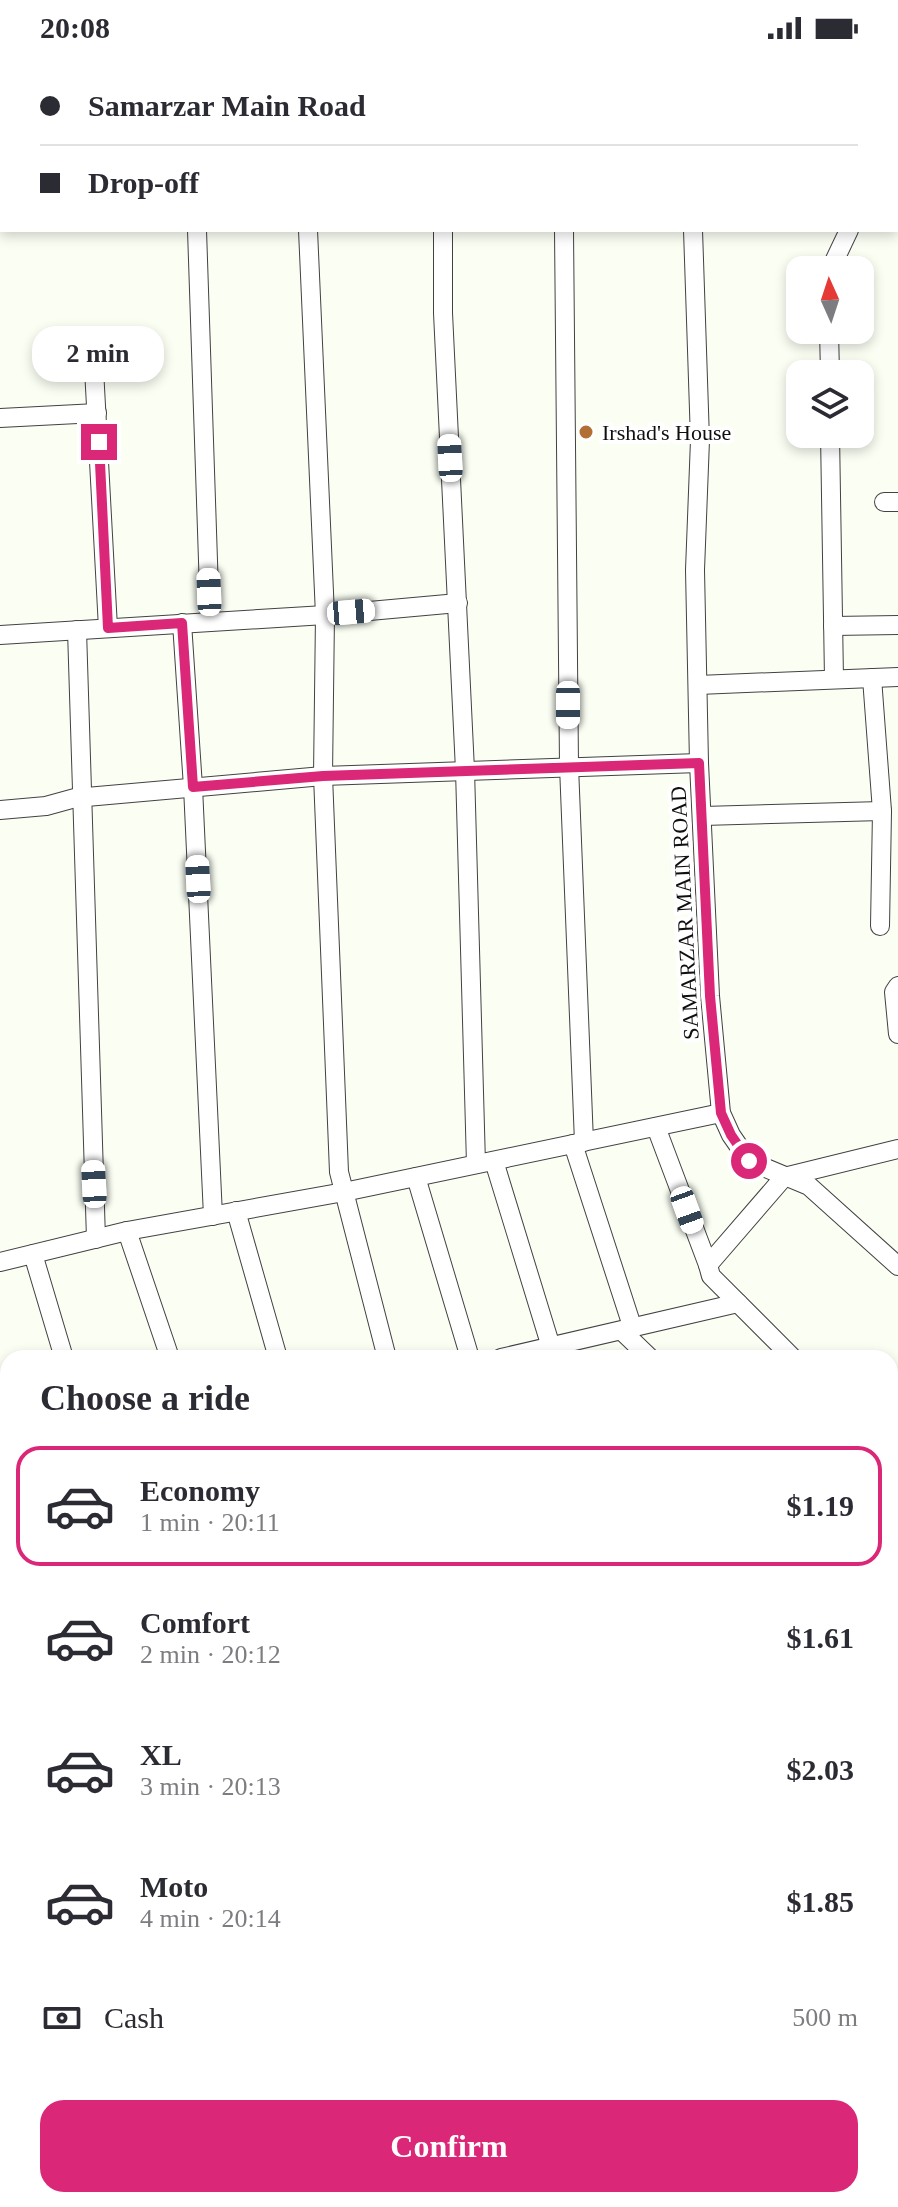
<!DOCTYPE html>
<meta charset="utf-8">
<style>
:root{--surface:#fff;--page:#f7f7f7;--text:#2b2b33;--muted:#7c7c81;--line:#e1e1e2;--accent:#db2777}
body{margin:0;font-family:Georgia,serif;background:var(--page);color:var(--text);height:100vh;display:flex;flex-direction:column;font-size:30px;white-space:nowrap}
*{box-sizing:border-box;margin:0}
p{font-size:26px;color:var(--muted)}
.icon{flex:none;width:44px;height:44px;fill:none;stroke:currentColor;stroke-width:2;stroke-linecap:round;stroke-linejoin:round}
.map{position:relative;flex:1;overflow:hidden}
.details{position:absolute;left:0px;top:1294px;width:898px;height:858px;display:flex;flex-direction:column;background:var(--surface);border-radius:24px 24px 0 0;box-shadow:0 4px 12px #0003}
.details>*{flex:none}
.guide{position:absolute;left:0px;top:0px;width:898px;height:176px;box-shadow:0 4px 12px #0003;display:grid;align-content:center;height:176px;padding:0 40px;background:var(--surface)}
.needle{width:52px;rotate:357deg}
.buttons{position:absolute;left:786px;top:200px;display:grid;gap:16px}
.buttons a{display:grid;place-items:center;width:88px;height:88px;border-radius:16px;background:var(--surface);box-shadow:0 4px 12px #0003;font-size:40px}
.end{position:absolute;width:36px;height:36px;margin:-18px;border:10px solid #db2777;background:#fff;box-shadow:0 0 0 4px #fff}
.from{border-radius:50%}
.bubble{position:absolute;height:56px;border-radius:24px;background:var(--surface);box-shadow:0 4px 12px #0003;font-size:26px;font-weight:700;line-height:56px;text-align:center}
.car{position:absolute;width:24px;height:48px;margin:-24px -12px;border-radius:10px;box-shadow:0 0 6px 2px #0007;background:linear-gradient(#fff 24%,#345 0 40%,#fff 0 76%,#345 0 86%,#fff 0)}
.guide b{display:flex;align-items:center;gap:28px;height:76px;font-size:30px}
.guide b+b{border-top:2px solid var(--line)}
.guide i{width:20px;height:20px;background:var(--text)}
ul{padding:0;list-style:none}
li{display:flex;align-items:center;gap:24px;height:120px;margin:0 16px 12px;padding:0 24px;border:4px solid transparent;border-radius:24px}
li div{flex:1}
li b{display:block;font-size:30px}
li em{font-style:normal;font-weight:700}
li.selected{border-color:var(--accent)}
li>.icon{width:72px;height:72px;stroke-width:1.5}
h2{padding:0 40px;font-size:36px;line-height:96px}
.pay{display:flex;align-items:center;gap:20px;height:88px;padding:0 40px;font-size:30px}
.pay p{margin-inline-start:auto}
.action{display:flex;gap:16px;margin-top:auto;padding:16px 40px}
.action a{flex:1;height:92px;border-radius:24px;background:var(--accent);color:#fff;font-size:32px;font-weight:700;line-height:92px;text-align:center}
.status{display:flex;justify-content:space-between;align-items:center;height:56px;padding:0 40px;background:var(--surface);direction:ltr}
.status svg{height:22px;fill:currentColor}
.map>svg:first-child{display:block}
</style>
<div class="status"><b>20:08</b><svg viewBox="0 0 49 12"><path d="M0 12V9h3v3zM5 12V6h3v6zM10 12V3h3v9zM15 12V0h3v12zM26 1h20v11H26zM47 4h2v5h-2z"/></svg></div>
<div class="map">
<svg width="898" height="2151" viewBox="0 0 898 2151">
<rect width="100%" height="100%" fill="#fafef3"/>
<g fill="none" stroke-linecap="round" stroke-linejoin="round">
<g stroke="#424242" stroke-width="20">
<g id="minor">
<polyline points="87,0 87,2"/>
<polyline points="191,0 192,2"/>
<polyline points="301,0 301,2"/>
<polyline points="441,0 441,2"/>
<polyline points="560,0 560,2"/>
<polyline points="707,2 707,0"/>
<polyline points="826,2 826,0"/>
<polyline points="896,64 898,62"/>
<polyline points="0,69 2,69"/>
<polyline points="197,174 210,565"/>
<polyline points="308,174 325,559 323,720 339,1116 387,1302"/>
<polyline points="443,174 443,257 465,714 476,1108"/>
<polyline points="564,174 569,710 584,1086"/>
<polyline points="693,174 700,384 695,514 699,707 710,940 721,1057 731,1079 749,1105 809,1130 898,1210"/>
<polyline points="830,214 849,174"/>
<polyline points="829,274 830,318"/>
<polyline points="94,313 108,572"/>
<polyline points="0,362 97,357"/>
<polyline points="830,378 834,623"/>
<polyline points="884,446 898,446"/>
<polyline points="182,567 193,731 213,1160"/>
<polyline points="833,570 898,569"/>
<polyline points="77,574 96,1183"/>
<polyline points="0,579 325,559 458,547"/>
<polyline points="872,622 882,755 880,870"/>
<polyline points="698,629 898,621"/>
<polyline points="0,754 46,750 75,742 323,720 699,707"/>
<polyline points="703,760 882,755"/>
<polyline points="898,930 894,936 898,978"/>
<polyline points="656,1071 708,1209"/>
<polyline points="573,1088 633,1273"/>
<polyline points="494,1105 551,1291"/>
<polyline points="416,1121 470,1302"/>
<polyline points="236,1155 278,1302"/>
<polyline points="127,1175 170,1302"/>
<polyline points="33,1198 64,1302"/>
<polyline points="0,1206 127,1175 344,1136 721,1057"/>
<polyline points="622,1275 650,1302"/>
<polyline points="501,1302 738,1247"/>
<polyline points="793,1302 711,1220 708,1209 784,1121 898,1093"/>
<polyline points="0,1356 8,1381"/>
<polyline points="890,1399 898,1407"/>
<polyline points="890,1470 898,1461"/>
<polyline points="890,1654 898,1647"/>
<polyline points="890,1685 898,1696"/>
<polyline points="0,1699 8,1729"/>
<polyline points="0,1758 8,1752"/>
<polyline points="0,1903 8,1898"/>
<polyline points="890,1935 898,1946"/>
<polyline points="890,1985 898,1981"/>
<polyline points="0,2047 8,2041"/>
<polyline points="890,2130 898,2145"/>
<polyline points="348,2144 348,2151"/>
<polyline points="625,2144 629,2151"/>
<polyline points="756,2144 760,2151"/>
<polyline points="53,2151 63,2144"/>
<polyline points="238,2151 251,2144"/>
<polyline points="538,2151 553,2144"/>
</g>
</g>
<use href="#minor" stroke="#fff" stroke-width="18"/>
</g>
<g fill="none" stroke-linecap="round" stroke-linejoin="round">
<polyline stroke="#db2777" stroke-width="10" points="99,386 108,572 182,567 193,731 323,720 699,707 710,940 721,1057 731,1079 749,1105"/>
</g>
<circle fill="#b16e35" stroke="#fff" stroke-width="3" cx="586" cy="376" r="8"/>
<g text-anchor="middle" stroke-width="8" stroke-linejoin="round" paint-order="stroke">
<g font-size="22" fill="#0f0f0f" stroke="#fff" text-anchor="start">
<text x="602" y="384">Irshad's House</text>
</g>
<g font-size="22" fill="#0f0f0f" stroke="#fff">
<text transform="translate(684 857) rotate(-93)" y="8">SAMARZAR MAIN ROAD</text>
</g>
</g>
</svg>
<div class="buttons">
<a><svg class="needle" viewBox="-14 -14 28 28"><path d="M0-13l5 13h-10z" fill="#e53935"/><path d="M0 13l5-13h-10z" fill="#7c7c81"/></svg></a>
<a><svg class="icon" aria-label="layers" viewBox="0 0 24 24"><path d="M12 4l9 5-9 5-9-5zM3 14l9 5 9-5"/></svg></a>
</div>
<i class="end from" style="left:749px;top:1105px"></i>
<i class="end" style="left:99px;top:386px"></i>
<div class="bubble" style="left:32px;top:270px;width:132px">2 min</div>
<i class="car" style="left:450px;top:402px;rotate:357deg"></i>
<i class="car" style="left:209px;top:536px;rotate:358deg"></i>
<i class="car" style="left:351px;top:556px;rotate:85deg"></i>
<i class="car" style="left:568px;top:649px;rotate:180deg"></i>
<i class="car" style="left:198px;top:823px;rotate:357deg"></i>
<i class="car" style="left:94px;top:1128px;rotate:357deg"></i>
<i class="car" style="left:687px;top:1154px;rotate:160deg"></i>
<div class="guide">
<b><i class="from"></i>Samarzar Main Road</b>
<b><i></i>Drop-off</b>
</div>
<section class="details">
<h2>Choose a ride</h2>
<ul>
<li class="selected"><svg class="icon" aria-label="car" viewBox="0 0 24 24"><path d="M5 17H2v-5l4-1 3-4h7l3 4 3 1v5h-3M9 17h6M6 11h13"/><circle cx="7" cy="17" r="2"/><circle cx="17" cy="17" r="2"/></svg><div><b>Economy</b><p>1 min · 20:11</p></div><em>$1.19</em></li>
<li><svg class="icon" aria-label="car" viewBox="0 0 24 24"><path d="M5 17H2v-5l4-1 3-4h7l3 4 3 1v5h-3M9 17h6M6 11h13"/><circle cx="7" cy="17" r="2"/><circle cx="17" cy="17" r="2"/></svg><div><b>Comfort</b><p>2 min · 20:12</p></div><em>$1.61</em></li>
<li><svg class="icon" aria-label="car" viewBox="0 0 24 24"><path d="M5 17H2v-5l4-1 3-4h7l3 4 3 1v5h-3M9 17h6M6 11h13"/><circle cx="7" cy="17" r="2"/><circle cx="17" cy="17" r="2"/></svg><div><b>XL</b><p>3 min · 20:13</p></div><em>$2.03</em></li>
<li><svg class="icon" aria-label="car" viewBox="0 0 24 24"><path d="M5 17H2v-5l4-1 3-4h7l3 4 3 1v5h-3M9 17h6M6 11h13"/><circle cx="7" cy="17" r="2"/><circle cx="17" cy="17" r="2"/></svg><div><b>Moto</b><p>4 min · 20:14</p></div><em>$1.85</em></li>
</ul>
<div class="pay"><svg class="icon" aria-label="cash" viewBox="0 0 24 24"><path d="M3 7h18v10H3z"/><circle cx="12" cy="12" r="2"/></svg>Cash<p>500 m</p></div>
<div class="action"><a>Confirm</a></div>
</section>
</div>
